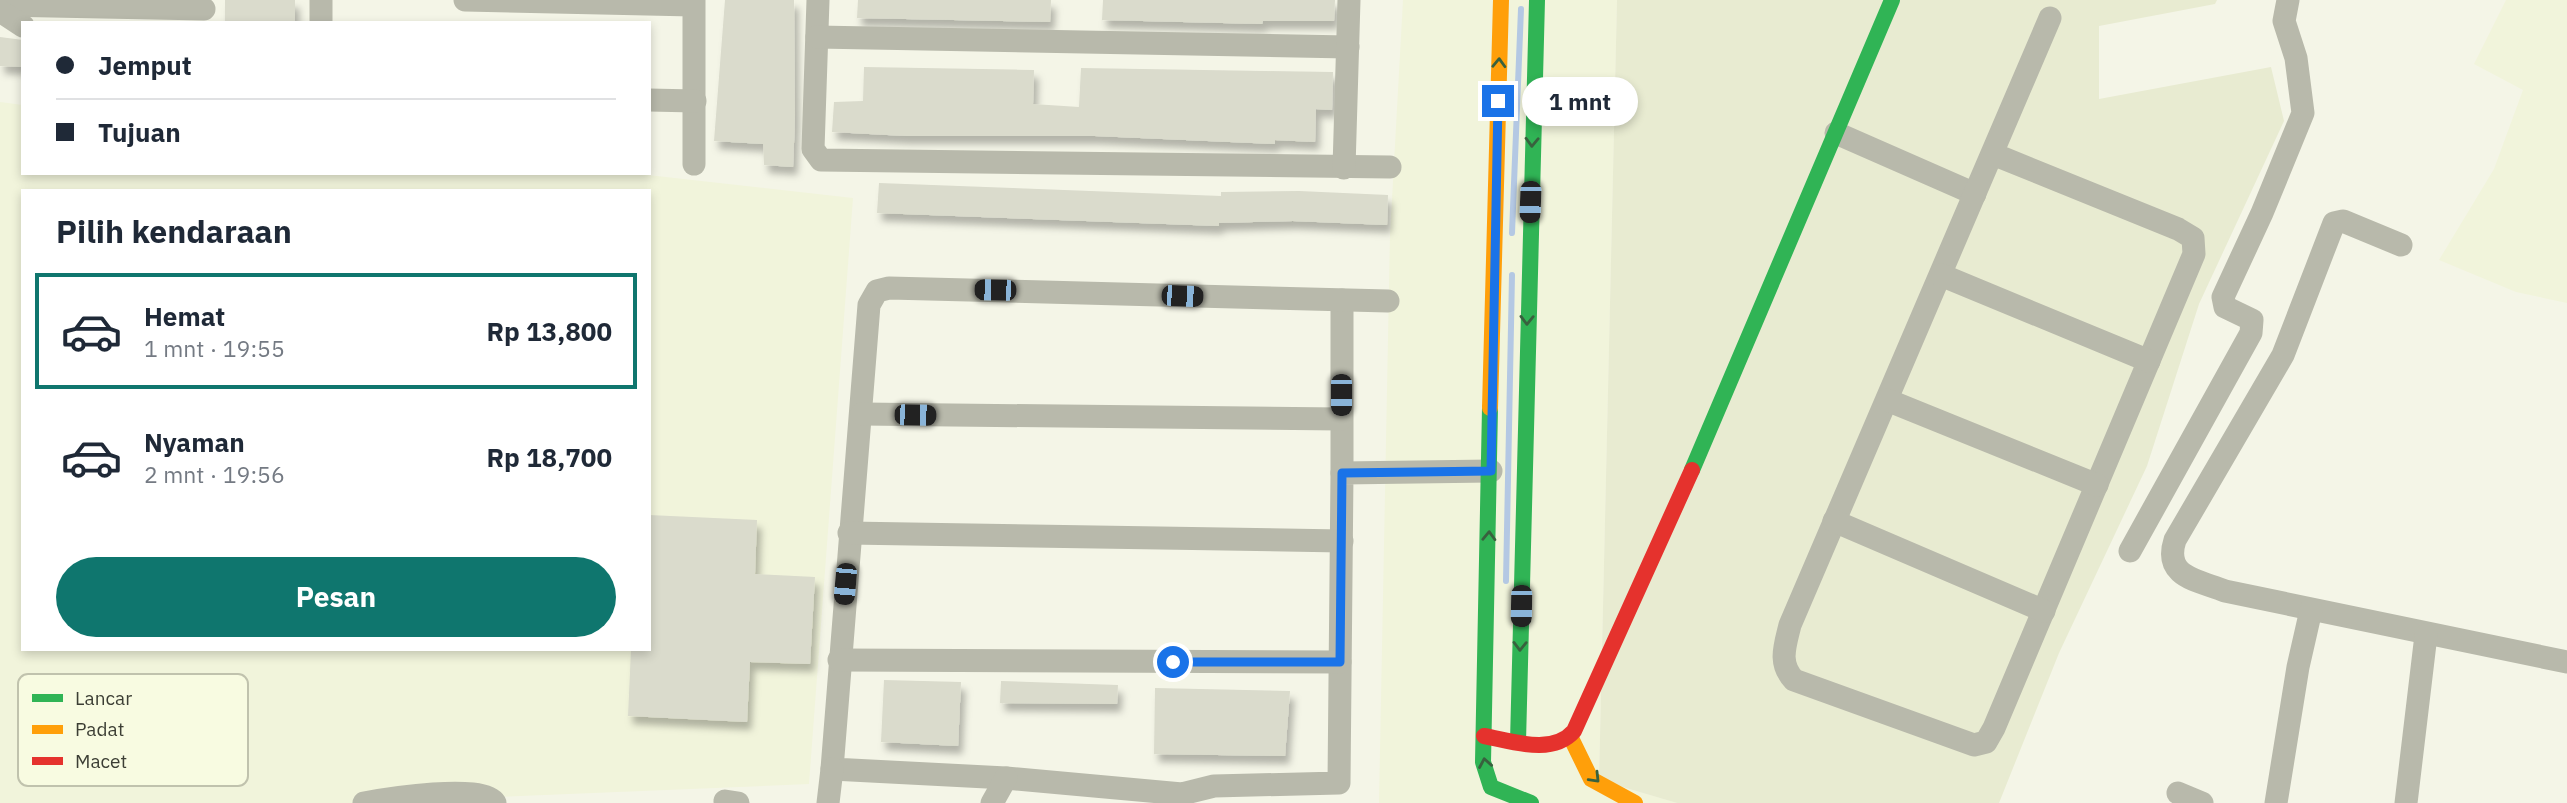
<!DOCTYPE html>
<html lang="id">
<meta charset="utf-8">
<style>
:root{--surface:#fff;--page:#f6f6f7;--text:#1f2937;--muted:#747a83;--line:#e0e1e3;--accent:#0f766e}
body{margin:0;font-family:"IBM Plex Sans",sans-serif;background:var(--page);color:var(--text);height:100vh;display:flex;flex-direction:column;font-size:26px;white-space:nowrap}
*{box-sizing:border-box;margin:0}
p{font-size:23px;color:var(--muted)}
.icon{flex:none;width:38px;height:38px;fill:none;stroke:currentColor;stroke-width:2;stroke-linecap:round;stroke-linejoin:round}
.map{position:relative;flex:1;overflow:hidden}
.sheet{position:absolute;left:21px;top:189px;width:630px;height:462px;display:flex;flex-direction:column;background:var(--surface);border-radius:0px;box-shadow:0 4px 10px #0003}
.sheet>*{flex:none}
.top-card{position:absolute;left:21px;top:21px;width:630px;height:154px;border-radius:0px;box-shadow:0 4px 10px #0003;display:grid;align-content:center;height:154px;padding:0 35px;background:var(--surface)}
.end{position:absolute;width:32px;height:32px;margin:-16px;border:9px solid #1a73e8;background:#fff;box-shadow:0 0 0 4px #fff}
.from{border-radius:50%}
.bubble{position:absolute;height:49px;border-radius:24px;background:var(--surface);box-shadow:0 4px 10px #0003;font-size:23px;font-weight:700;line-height:49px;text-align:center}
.car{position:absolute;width:21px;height:42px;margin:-21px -10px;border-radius:9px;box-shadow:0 0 5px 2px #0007;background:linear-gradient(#222 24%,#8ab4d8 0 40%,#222 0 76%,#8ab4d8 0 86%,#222 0)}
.top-card b{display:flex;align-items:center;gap:24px;height:66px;font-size:26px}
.top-card b+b{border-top:2px solid var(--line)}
.top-card i{width:18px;height:18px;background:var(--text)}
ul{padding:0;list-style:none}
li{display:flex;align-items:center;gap:21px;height:116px;margin:0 14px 10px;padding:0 21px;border:4px solid transparent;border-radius:0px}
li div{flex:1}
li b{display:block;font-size:26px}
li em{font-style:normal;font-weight:700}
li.current{border-color:var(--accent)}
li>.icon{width:63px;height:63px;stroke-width:1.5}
h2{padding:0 35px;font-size:32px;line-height:84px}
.action{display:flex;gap:14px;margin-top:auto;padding:14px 35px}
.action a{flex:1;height:80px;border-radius:42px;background:var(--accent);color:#fff;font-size:28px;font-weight:700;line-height:80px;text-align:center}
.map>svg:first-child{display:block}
</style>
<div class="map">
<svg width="2567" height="803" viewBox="0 0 2567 803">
<defs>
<filter id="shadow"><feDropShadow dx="4.5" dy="8" stdDeviation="3.5" flood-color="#0004"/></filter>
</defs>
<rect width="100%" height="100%" fill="#f4f5e7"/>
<g fill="#f1f4db" fill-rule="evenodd">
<polygon points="1403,0 1617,0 1599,780 1677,803 1379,803 1390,235"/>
<polygon points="2506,0 2567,0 2567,303 2516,292 2439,260 2494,169 2523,90 2474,64"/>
<path d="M0 102 23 105V173H630L853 198 809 784 499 797 498 803H0ZM23 191H649V649H23Z"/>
</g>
<polygon fill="#e8ebd1" points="1617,0 2217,0 2215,4 2099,26 2099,99 2271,67 2284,121 2199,304 2147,466 2059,653 1999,803 1677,803 1599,780"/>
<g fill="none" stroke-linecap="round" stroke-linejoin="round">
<g stroke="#b4c8e3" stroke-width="6">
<polyline points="1512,233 1521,9"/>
<polyline points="1506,581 1512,275"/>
</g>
</g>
<g fill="#dadbcc" filter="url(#shadow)">
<rect x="225" y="0" width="70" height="23"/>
<polygon points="725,0 794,0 795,119 793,167 764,165 763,144 714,141"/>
<polygon points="858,0 1051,0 1050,22 857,18"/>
<polygon points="1103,0 1335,0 1334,21 1263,21 1262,24 1102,20"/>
<polygon points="0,37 23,40 23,67 0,66"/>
<polygon points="864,67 1034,70 1033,104 1079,107 1081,68 1333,72 1332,110 1316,109 1315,142 1275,140 1275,144 1095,136 906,136 832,132 834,102 863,101"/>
<polygon points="879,183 1221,196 1221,192 1299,191 1388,195 1387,225 1293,221 1219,223 1219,226 877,213"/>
<polygon points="649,515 757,520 755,574 815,577 810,664 750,662 747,722 628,716 631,649 649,649"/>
<polygon points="884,680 961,682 958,746 881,742"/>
<polygon points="1001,681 1118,685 1117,704 1000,703"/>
<polygon points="1155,688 1290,691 1285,756 1154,754"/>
</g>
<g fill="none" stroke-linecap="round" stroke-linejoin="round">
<g stroke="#b8b9ab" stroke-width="23">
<polyline points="321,0 321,23"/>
<polyline points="465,0 693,5"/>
<polyline points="694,0 694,164"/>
<polyline points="818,0 813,149 821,160 1390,167"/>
<polyline points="0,5 204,9"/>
<polyline points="0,11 23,26"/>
<polyline points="817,37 1348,47"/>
<polyline points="649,100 695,101"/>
<polyline points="1836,133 1975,194"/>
<path d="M1993 154 2178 229 2193 238 2194 254 1994 728 1986 742 1974 745 1794 680C1778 663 1785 646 1790 625L2050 18"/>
<polyline points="1344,168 1349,0"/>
<path d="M2401 245 2343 221 2334 223 2283 355 2175 540C2163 577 2197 580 2225 591L2567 662"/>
<polyline points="1941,275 2149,361"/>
<polyline points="1342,300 1342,473"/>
<polyline points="1388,301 889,288 877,291 869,305 832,769 1006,778 1182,794 1214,786 1339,783 1342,473 1491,471"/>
<polyline points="1887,400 2097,485"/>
<polyline points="862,414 1341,419"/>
<polyline points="1834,521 2044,611"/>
<polyline points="849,533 1342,541"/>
<polyline points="2130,551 2251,333 2252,320 2225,307 2223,297 2262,213 2303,113 2296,58 2284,21 2288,0"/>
<polyline points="839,660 1340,662"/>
<polyline points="2178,793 2202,803"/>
<polyline points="725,801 738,803"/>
<path d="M364 803C386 799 483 783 495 803"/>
<polyline points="828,803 832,769"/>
<polyline points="992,803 1006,778"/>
<polyline points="2276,803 2298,667 2311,610"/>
<polyline points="2406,803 2426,635"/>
</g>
<g stroke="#30b455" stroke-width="16">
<polyline points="1490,408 1483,762 1491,787 1531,803"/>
<polyline points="1692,470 1892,0"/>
<polyline points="1518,742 1537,0"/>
</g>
<g stroke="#ff9f0a" stroke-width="16">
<polyline points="1490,408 1501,0"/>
<polyline points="1570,736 1591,779 1635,803"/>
</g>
<path stroke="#e5322d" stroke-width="16" d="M1484 736C1512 741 1552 756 1574 731L1692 470"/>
</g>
<defs><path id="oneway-chevron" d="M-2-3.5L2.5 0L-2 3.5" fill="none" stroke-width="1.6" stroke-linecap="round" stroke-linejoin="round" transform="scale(1.75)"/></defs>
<g stroke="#38613e">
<use href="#oneway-chevron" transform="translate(1499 63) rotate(-88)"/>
<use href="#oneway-chevron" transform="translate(1532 142) rotate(92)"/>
<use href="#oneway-chevron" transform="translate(1527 320) rotate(91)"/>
<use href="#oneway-chevron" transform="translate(1489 536) rotate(-88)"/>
<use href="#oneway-chevron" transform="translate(1520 646) rotate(91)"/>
<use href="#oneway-chevron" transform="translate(1485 763) rotate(-100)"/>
<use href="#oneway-chevron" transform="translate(1595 778) rotate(46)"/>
</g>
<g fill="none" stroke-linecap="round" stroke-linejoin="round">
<polyline stroke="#1a73e8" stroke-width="9" points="1173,662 1340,662 1342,473 1491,471 1498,101"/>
</g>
<rect x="18" y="674" width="230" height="112" rx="10" fill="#f8fbe1" stroke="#c0c2ad" stroke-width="2"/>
<rect x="32" y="694" width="31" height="8" fill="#30b455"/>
<rect x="32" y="725" width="31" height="9" fill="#ff9f0a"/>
<rect x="32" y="757" width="31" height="8" fill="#e5322d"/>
<g font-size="19" fill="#3c3e34">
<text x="75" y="705">Lancar</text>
<text x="75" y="736">Padat</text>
<text x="75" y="768">Macet</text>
</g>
</svg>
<i class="end from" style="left:1173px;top:662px"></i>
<i class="end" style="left:1498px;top:101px"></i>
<div class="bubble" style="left:1522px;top:77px;width:116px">1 mnt</div>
<i class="car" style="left:1530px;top:202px;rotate:182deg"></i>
<i class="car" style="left:995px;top:290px;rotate:271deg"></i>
<i class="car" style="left:1182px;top:296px;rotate:92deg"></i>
<i class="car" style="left:1341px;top:395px;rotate:180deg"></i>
<i class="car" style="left:915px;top:415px;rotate:91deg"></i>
<i class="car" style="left:845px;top:584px;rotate:185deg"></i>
<i class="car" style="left:1521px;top:606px;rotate:181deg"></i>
<div class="top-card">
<b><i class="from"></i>Jemput</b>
<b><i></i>Tujuan</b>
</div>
<section class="sheet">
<h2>Pilih kendaraan</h2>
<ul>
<li class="current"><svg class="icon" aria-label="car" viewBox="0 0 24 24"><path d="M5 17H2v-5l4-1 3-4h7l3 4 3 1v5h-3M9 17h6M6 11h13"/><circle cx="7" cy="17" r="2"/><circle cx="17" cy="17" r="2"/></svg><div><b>Hemat</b><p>1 mnt · 19:55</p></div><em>Rp 13,800</em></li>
<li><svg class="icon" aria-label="car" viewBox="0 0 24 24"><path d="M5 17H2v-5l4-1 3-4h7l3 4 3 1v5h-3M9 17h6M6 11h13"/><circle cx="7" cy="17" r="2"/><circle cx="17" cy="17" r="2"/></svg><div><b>Nyaman</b><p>2 mnt · 19:56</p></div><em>Rp 18,700</em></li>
</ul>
<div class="action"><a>Pesan</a></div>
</section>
</div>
